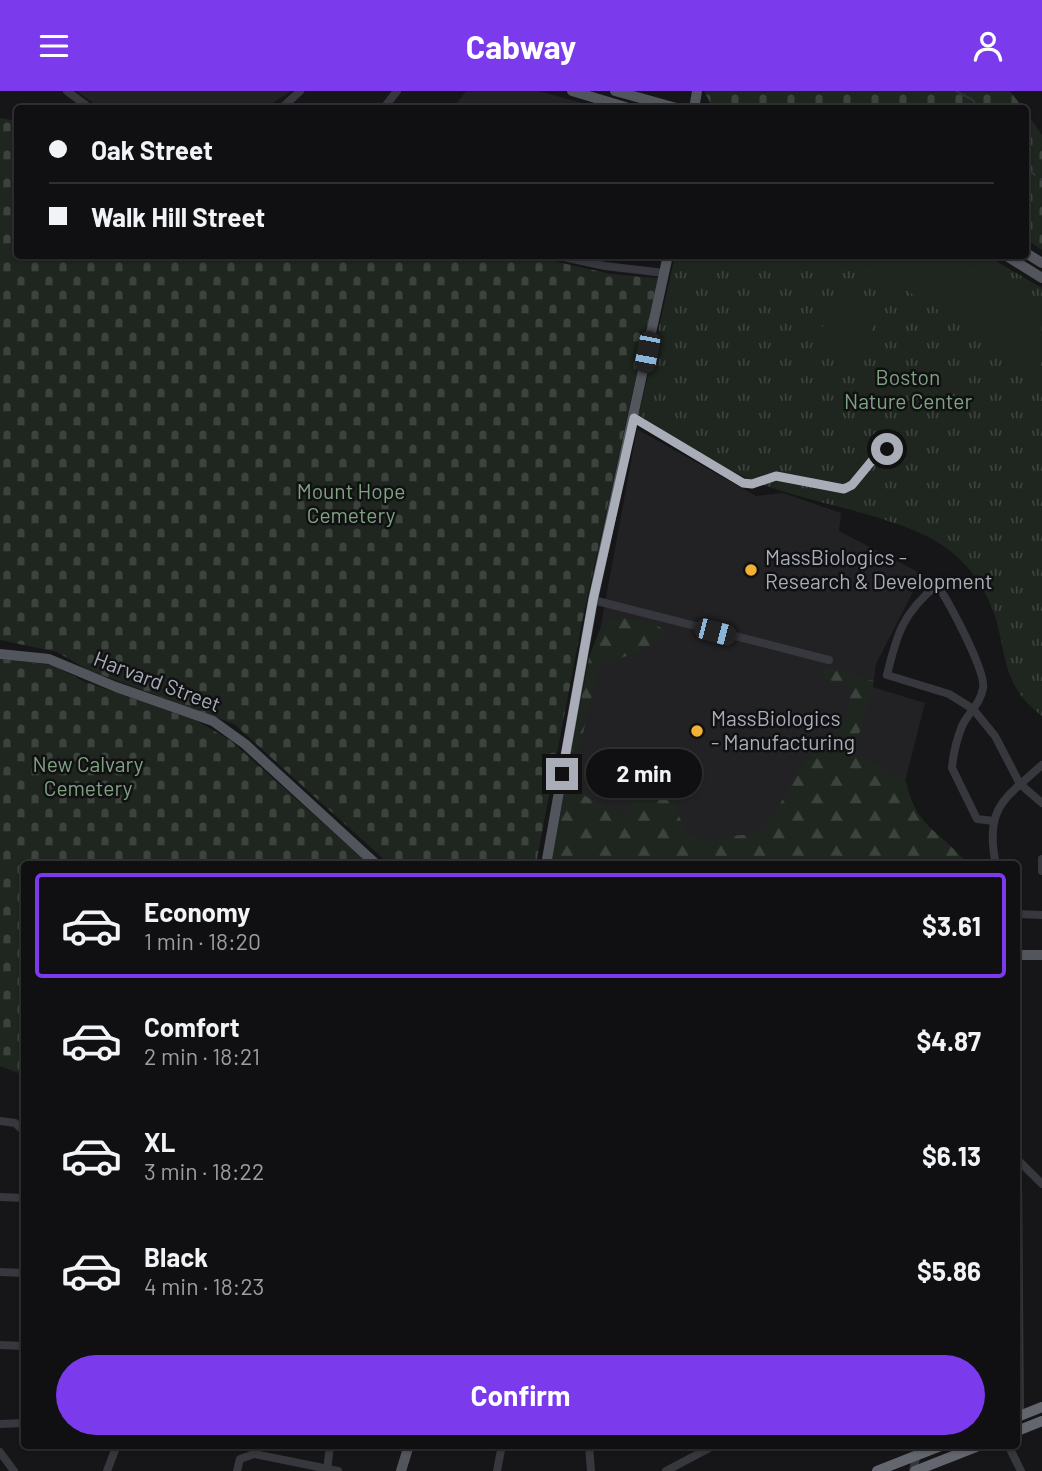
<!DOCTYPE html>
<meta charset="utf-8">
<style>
:root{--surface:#101012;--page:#19191b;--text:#f1f3f6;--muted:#9c9d9f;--line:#303032;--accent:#7c3aed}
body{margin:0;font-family:Barlow,sans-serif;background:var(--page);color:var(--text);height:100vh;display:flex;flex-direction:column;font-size:26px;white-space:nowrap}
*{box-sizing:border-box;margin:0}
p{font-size:23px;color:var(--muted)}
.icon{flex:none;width:38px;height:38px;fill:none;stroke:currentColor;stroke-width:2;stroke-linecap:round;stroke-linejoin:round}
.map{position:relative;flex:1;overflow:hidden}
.side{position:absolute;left:21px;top:770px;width:999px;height:588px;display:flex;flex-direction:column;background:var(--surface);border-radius:7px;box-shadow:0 2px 5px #0004,0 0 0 2px var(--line)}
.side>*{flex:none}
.banner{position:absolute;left:14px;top:14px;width:1015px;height:154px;border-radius:7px;box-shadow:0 2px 5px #0004,0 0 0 2px var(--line);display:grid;align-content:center;height:154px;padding:0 35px;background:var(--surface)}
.end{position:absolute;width:32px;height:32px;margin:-16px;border:9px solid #a8adb8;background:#111;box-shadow:0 0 0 4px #111}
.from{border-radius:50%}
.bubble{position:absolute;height:49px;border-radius:24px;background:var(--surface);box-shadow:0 2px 5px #0004,0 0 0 2px var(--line);font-size:23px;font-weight:700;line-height:49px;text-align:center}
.car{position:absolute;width:21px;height:42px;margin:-21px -10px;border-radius:9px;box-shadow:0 0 5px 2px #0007;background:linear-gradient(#222 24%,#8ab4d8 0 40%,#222 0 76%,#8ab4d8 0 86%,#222 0)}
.banner b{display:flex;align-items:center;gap:24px;height:66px;font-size:26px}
.banner b+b{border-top:2px solid var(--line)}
.banner i{width:18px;height:18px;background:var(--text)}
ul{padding:12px 0 0;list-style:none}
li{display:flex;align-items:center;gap:21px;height:105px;margin:0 14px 10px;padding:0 21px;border:4px solid transparent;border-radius:7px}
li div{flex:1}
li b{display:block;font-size:26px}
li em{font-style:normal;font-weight:700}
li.on{border-color:var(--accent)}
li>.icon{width:63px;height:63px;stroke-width:1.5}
.primary-button{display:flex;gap:14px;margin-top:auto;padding:14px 35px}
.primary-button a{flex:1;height:80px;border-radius:42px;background:var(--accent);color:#fff;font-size:28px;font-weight:700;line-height:80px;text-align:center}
header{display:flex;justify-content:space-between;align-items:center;height:91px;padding:0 35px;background:var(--accent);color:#fff;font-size:32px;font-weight:700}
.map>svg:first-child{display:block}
</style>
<header><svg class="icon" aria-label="menu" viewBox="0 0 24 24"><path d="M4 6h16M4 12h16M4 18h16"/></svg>Cabway<svg class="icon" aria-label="person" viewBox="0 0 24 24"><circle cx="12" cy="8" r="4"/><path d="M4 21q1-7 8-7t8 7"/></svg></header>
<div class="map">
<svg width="1042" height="1380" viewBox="0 0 1042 1380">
<defs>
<pattern id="forest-firs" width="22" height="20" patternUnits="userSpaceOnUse" patternTransform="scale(1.75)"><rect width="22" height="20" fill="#1e261f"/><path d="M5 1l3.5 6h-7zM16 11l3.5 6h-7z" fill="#3c433d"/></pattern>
<pattern id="cemetery-stones" width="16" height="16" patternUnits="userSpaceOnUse" patternTransform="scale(1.75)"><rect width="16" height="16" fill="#1e261f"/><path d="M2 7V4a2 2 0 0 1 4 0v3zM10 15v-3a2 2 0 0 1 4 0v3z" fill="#3c433d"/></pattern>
<pattern id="park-tufts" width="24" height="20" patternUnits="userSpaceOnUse" patternTransform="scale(1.75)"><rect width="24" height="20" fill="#1e261f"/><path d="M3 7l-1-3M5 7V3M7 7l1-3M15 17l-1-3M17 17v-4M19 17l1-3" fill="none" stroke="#3c433d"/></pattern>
</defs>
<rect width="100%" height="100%" fill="#161618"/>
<g fill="#222225">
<polygon points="76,0 291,0 265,17 102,18"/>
<polygon points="466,0 539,0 589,14 588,18 453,17"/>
<polygon points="637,338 756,405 783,402 841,422 839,440 922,483 876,573 873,596 925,612 884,773 810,773 567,719"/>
</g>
<path fill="url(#forest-firs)" d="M622 527 654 532 664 539V545L643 559 599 575 570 697 621 724 631 719 638 678 668 680C674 703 677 753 710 749 726 747 738 743 754 744L770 729 813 659 830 655 835 644 834 633 845 629 852 596 823 587V575L874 590 854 661 906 691C917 739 941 739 967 773H551L589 566 604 528Z"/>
<g fill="url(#cemetery-stones)">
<polygon points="704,0 1010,0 1023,17 713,17"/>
<polygon points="1026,21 1042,44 1042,159 1026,148"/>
<polygon points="0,27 17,30 18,164 527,164 611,183 658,187 583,526 536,773 389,773 234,633 88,579 57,561 0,549"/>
<polygon points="0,568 52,574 83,590 197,630 230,649 369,773 24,774 24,984 0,975"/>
</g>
<path fill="url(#park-tufts)" d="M675 165H987L1042 197V625C1004 596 1007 569 996 528 988 501 971 476 949 459 908 426 812 413 759 392 717 376 678 347 639 324Z"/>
<g fill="#1e261f">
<polygon points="871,165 960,165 1042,213 1041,279 865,175"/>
<polygon points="841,204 878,226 848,278 811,256"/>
</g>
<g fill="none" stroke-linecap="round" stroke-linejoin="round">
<g stroke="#2c353c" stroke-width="2">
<polyline points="956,0 973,9 978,18"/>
<polyline points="1026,77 1035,84"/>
<polyline points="1041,88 1042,89"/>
</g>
<g stroke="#37383d" stroke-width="8">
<polyline points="67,0 91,18"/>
<polyline points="284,15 300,0"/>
<polyline points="383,18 397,0"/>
<polyline points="555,164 605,175 664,182"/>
<polyline points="633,326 743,392 752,393 776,385 843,398 852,394 880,360 894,360 901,366"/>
<polyline points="593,509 829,569"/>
<path d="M994 730 977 728 952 677C953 663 957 648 962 635 968 622 981 612 983 597 986 580 949 511 937 494 903 522 897 542 887 584L949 603 973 618 995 645 1020 693 1042 712"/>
<polyline points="1042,768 1042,780"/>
<path d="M996 774C984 717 1004 708 1042 674"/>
<polyline points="1017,823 1042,824"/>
<polyline points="1017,956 1020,1325"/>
<polyline points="0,1030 15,1032 24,1040"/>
<polyline points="1017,1068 1042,1093"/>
<polyline points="0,1106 24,1107"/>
<polyline points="0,1181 24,1182"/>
<polyline points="0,1254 24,1255"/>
<polyline points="0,1333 24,1332"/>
<polyline points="589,1354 591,1380"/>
<polyline points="1008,1354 1021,1380"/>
<polyline points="0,1361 14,1380"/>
<polyline points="107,1380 117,1354"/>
<polyline points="237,1380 240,1368 254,1363 338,1380"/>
<polyline points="327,1380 330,1354"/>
<polyline points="497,1380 502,1354"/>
<polyline points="666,1380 715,1354"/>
<polyline points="913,1380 919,1354"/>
</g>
<g stroke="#53555c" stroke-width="10">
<polyline points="572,0 632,18"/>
<polyline points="615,0 680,18"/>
<polyline points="694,18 697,0"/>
<polyline points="1026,162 1042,172"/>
<polyline points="1005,164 1042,187"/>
<polyline points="0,563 49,568 116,596 213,630 245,653 377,774"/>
<polyline points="546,774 593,509 668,164"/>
<polyline points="1017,864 1042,864"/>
<polyline points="401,1380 409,1354"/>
</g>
<g stroke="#63666e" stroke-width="10">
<polyline points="1017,1326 1042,1316"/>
<polyline points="1017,1340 1042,1330"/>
<polyline points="877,1380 943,1354"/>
<polyline points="915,1380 981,1354"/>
</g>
</g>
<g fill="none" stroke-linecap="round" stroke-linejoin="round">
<polyline stroke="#a8adb8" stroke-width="9" points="562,683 593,509 634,327 743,392 752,393 776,385 844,398 852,394 880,360 887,358"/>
</g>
<g fill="#f2b134" stroke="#111113" stroke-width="2.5">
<circle cx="751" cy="479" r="7"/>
<circle cx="697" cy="640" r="7"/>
</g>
<g text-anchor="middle" stroke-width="5" stroke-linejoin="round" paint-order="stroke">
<g font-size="21" fill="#7fa381" stroke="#111113">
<text x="908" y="294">Boston<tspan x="908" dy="24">Nature Center</tspan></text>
<text x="351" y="408">Mount Hope<tspan x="351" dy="24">Cemetery</tspan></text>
<text x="88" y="681">New Calvary<tspan x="88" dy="24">Cemetery</tspan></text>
</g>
<g font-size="21" fill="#a8adb8" stroke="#111113" text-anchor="start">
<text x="765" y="474">MassBiologics -<tspan x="765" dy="24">Research &amp; Development</tspan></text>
<text x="711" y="635">MassBiologics<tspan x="711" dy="24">- Manufacturing</tspan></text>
</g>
<g font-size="21" fill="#a8adb8" stroke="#111113">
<text transform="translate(157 591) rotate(21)" y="7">Harvard Street</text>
</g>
</g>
</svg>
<i class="end from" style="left:887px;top:358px"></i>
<i class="end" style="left:562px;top:683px"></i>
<div class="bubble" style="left:586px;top:658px;width:116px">2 min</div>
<i class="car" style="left:647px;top:261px;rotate:191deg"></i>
<i class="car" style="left:715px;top:541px;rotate:105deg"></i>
<div class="banner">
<b><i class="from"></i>Oak Street</b>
<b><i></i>Walk Hill Street</b>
</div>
<section class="side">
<ul>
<li class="on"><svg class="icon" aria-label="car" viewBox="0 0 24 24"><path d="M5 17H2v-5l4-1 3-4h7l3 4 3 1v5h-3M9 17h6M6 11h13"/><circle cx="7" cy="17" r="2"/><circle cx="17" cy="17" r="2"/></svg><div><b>Economy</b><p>1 min · 18:20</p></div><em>$3.61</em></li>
<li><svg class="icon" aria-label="car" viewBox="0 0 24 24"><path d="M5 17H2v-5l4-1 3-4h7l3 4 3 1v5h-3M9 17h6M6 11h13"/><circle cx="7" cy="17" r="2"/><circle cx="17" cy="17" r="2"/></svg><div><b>Comfort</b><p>2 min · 18:21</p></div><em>$4.87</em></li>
<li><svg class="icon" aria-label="car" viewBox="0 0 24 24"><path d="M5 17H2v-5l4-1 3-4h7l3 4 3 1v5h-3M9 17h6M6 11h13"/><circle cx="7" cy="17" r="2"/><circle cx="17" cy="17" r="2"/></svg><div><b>XL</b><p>3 min · 18:22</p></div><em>$6.13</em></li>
<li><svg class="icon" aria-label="car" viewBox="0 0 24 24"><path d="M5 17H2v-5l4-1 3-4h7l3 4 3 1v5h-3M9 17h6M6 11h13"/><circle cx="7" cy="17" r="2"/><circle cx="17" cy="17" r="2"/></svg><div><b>Black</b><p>4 min · 18:23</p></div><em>$5.86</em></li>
</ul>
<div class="primary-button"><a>Confirm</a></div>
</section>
</div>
